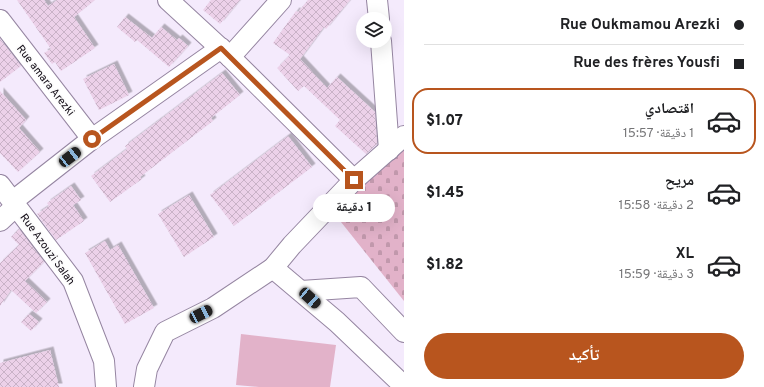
<!DOCTYPE html>
<html lang="ar">
<meta charset="utf-8">
<style>
:root{--surface:#fff;--page:#f6f6f6;--text:#202124;--muted:#757577;--line:#e0e0e0;--accent:#b8551e}
body{margin:0;font-family:Overpass,"Noto Naskh Arabic",sans-serif;background:var(--page);color:var(--text);direction:rtl;height:100vh;display:flex;flex-direction:column;font-size:15px;white-space:nowrap}
*{box-sizing:border-box;margin:0}
p{font-size:13px;color:var(--muted)}
.icon{flex:none;width:22px;height:22px;fill:none;stroke:currentColor;stroke-width:2;stroke-linecap:round;stroke-linejoin:round}
.map{position:relative;flex:1;overflow:hidden;direction:ltr}
.sheet{display:flex;flex-direction:column;background:var(--surface);width:360px}
.sheet>*{flex:none}
.banner{display:grid;align-content:center;height:88px;padding:0 20px;background:var(--surface)}
.controls{position:absolute;left:356px;top:12px;display:grid;gap:8px}
.controls a{display:grid;place-items:center;width:36px;height:36px;border-radius:50%;background:var(--surface);box-shadow:0 4px 16px #0002;font-size:20px}
.end{position:absolute;width:18px;height:18px;margin:-9px;border:5px solid #b8551e;background:#fff;box-shadow:0 0 0 2px #fff}
.from{border-radius:50%}
.bubble{position:absolute;height:28px;border-radius:14px;background:var(--surface);box-shadow:0 4px 16px #0002;font-size:13px;font-weight:800;line-height:28px;text-align:center;direction:rtl}
.car{position:absolute;width:12px;height:24px;margin:-12px -6px;border-radius:5px;box-shadow:0 0 3px 1px #0007;background:linear-gradient(#222 24%,#8ab4d8 0 40%,#222 0 76%,#8ab4d8 0 86%,#222 0)}
.banner b{display:flex;align-items:center;gap:14px;height:38px;font-size:15px}
.banner b+b{border-top:1px solid var(--line)}
.banner i{width:10px;height:10px;background:var(--text)}
ul{padding:0;list-style:none}
li{display:flex;align-items:center;gap:12px;height:66px;margin:0 8px 6px;padding:0 12px;border:2px solid transparent;border-radius:16px}
li div{flex:1}
li b{display:block;font-size:15px}
li em{font-style:normal;font-weight:800}
li.on{border-color:var(--accent)}
li>.icon{width:36px;height:36px;stroke-width:1.5}
.action{display:flex;gap:8px;margin-top:auto;padding:8px 20px}
.action a{flex:1;height:46px;border-radius:24px;background:var(--accent);color:#fff;font-size:16px;font-weight:800;line-height:46px;text-align:center}
main{display:flex;flex:1;min-height:0}
.map>svg:first-child{display:block}
</style>
<main>
<section class="sheet">
<div class="banner">
<b><i class="from"></i>Rue Oukmamou Arezki</b>
<b><i></i>Rue des frères Yousfi</b>
</div>
<ul>
<li class="on"><svg class="icon" aria-label="car" viewBox="0 0 24 24"><path d="M5 17H2v-5l4-1 3-4h7l3 4 3 1v5h-3M9 17h6M6 11h13"/><circle cx="7" cy="17" r="2"/><circle cx="17" cy="17" r="2"/></svg><div><b>اقتصادي</b><p>1 دقيقة · 15:57</p></div><em>$1.07</em></li>
<li><svg class="icon" aria-label="car" viewBox="0 0 24 24"><path d="M5 17H2v-5l4-1 3-4h7l3 4 3 1v5h-3M9 17h6M6 11h13"/><circle cx="7" cy="17" r="2"/><circle cx="17" cy="17" r="2"/></svg><div><b>مريح</b><p>2 دقيقة · 15:58</p></div><em>$1.45</em></li>
<li><svg class="icon" aria-label="car" viewBox="0 0 24 24"><path d="M5 17H2v-5l4-1 3-4h7l3 4 3 1v5h-3M9 17h6M6 11h13"/><circle cx="7" cy="17" r="2"/><circle cx="17" cy="17" r="2"/></svg><div><b>XL</b><p>3 دقيقة · 15:59</p></div><em>$1.82</em></li>
</ul>
<div class="action"><a>تأكيد</a></div>
</section>
<div class="map">
<svg width="404" height="387" viewBox="0 0 404 387">
<defs>
<pattern id="cemetery-stones" width="16" height="16" patternUnits="userSpaceOnUse"><rect width="16" height="16" fill="#e2b2c9"/><path d="M2 7V4a2 2 0 0 1 4 0v3zM10 15v-3a2 2 0 0 1 4 0v3z" fill="#c198ac"/></pattern>
<pattern id="building-cross-hatch" width="8" height="8" patternUnits="userSpaceOnUse"><rect width="8" height="8" fill="#ecd1e9"/><path d="M0 0l8 8M0 8l8-8" fill="none" stroke="#c9b2c7"/></pattern>
<filter id="shadow"><feDropShadow dx="3.5" dy="-3.5" stdDeviation="0" flood-color="#0004"/></filter>
</defs>
<rect width="100%" height="100%" fill="#f4eafc"/>
<polygon fill="url(#cemetery-stones)" points="404,150 404,301 333,212"/>
<polygon fill="#e2b2c9" points="241,334 336,345 330,387 259,387 236,385"/>
<g fill="url(#building-cross-hatch)" filter="url(#shadow)">
<polygon points="17,0 44,0 48,6 57,0 95,0 74,17 95,48 61,71 55,62 52,64 44,53 51,49"/>
<polygon points="211,0 240,0 220,24 203,10"/>
<polygon points="308,0 350,0 326,29 324,27 300,59 327,88 337,77 375,112 377,144 366,154 335,126 340,120 304,86 298,91 277,68 290,55 273,43 296,11 298,12"/>
<polygon points="125,17 152,38 161,27 177,40 179,38 188,46 169,67 137,40 135,42 117,27"/>
<polygon points="0,39 21,66 0,82"/>
<polygon points="114,64 129,95 99,110 83,79"/>
<polygon points="222,73 240,95 211,118 213,121 140,177 142,179 110,202 91,176 127,149 125,146"/>
<polygon points="0,91 26,120 19,128 40,152 18,172 0,153"/>
<polygon points="288,136 312,167 234,226 210,195"/>
<polygon points="71,186 81,200 73,205 84,221 56,240 37,214 49,206 47,203"/>
<polygon points="189,195 214,237 184,257 158,214"/>
<polygon points="19,229 44,262 25,281 47,302 36,313 11,290 0,306 0,263 19,245 11,237"/>
<polygon points="105,241 110,250 118,245 154,308 125,324 85,253"/>
<polygon points="29,314 39,322 31,331 21,322"/>
<polygon points="50,350 59,387 0,387 0,363"/>
</g>
<g fill="none" stroke-linecap="round" stroke-linejoin="round">
<g stroke="#9585a1" stroke-width="22">
<g id="minor">
<polyline points="168,0 230,57 354,180"/>
<polyline points="377,0 379,19"/>
<polyline points="0,20 92,139"/>
<polyline points="381,41 389,150"/>
<polyline points="230,57 281,0"/>
<polyline points="0,185 73,281 104,361 106,387"/>
<polyline points="13,201 92,139 221,48"/>
<polyline points="0,221 16,206"/>
<polyline points="273,268 337,322 404,386"/>
<polyline points="301,291 361,287 404,332"/>
<polyline points="144,387 147,369 165,332 213,308 273,268 292,245 354,180 404,136"/>
</g>
</g>
<use href="#minor" stroke="#fff" stroke-width="20"/>
</g>
<g fill="none" stroke-linecap="round" stroke-linejoin="round">
<polyline stroke="#b8551e" stroke-width="5" points="92,139 221,48 354,180"/>
</g>
<g text-anchor="middle" stroke-width="3.5" stroke-linejoin="round" paint-order="stroke">
<g font-size="11" fill="#120c16" stroke="#fcfcfc">
<text transform="translate(46 80) rotate(52)" y="4">Rue amara Arezki</text>
<text transform="translate(48 249) rotate(54)" y="4">Rue Azouzi Salah</text>
</g>
</g>
</svg>
<div class="controls">
<a><svg class="icon" aria-label="layers" viewBox="0 0 24 24"><path d="M12 4l9 5-9 5-9-5zM3 14l9 5 9-5"/></svg></a>
</div>
<i class="end from" style="left:92px;top:139px"></i>
<i class="end" style="left:354px;top:180px"></i>
<div class="bubble" style="left:313px;top:194px;width:82px">1 دقيقة</div>
<i class="car" style="left:70px;top:157px;rotate:52deg"></i>
<i class="car" style="left:310px;top:298px;rotate:132deg"></i>
<i class="car" style="left:201px;top:314px;rotate:63deg"></i>
</div>
</main>
